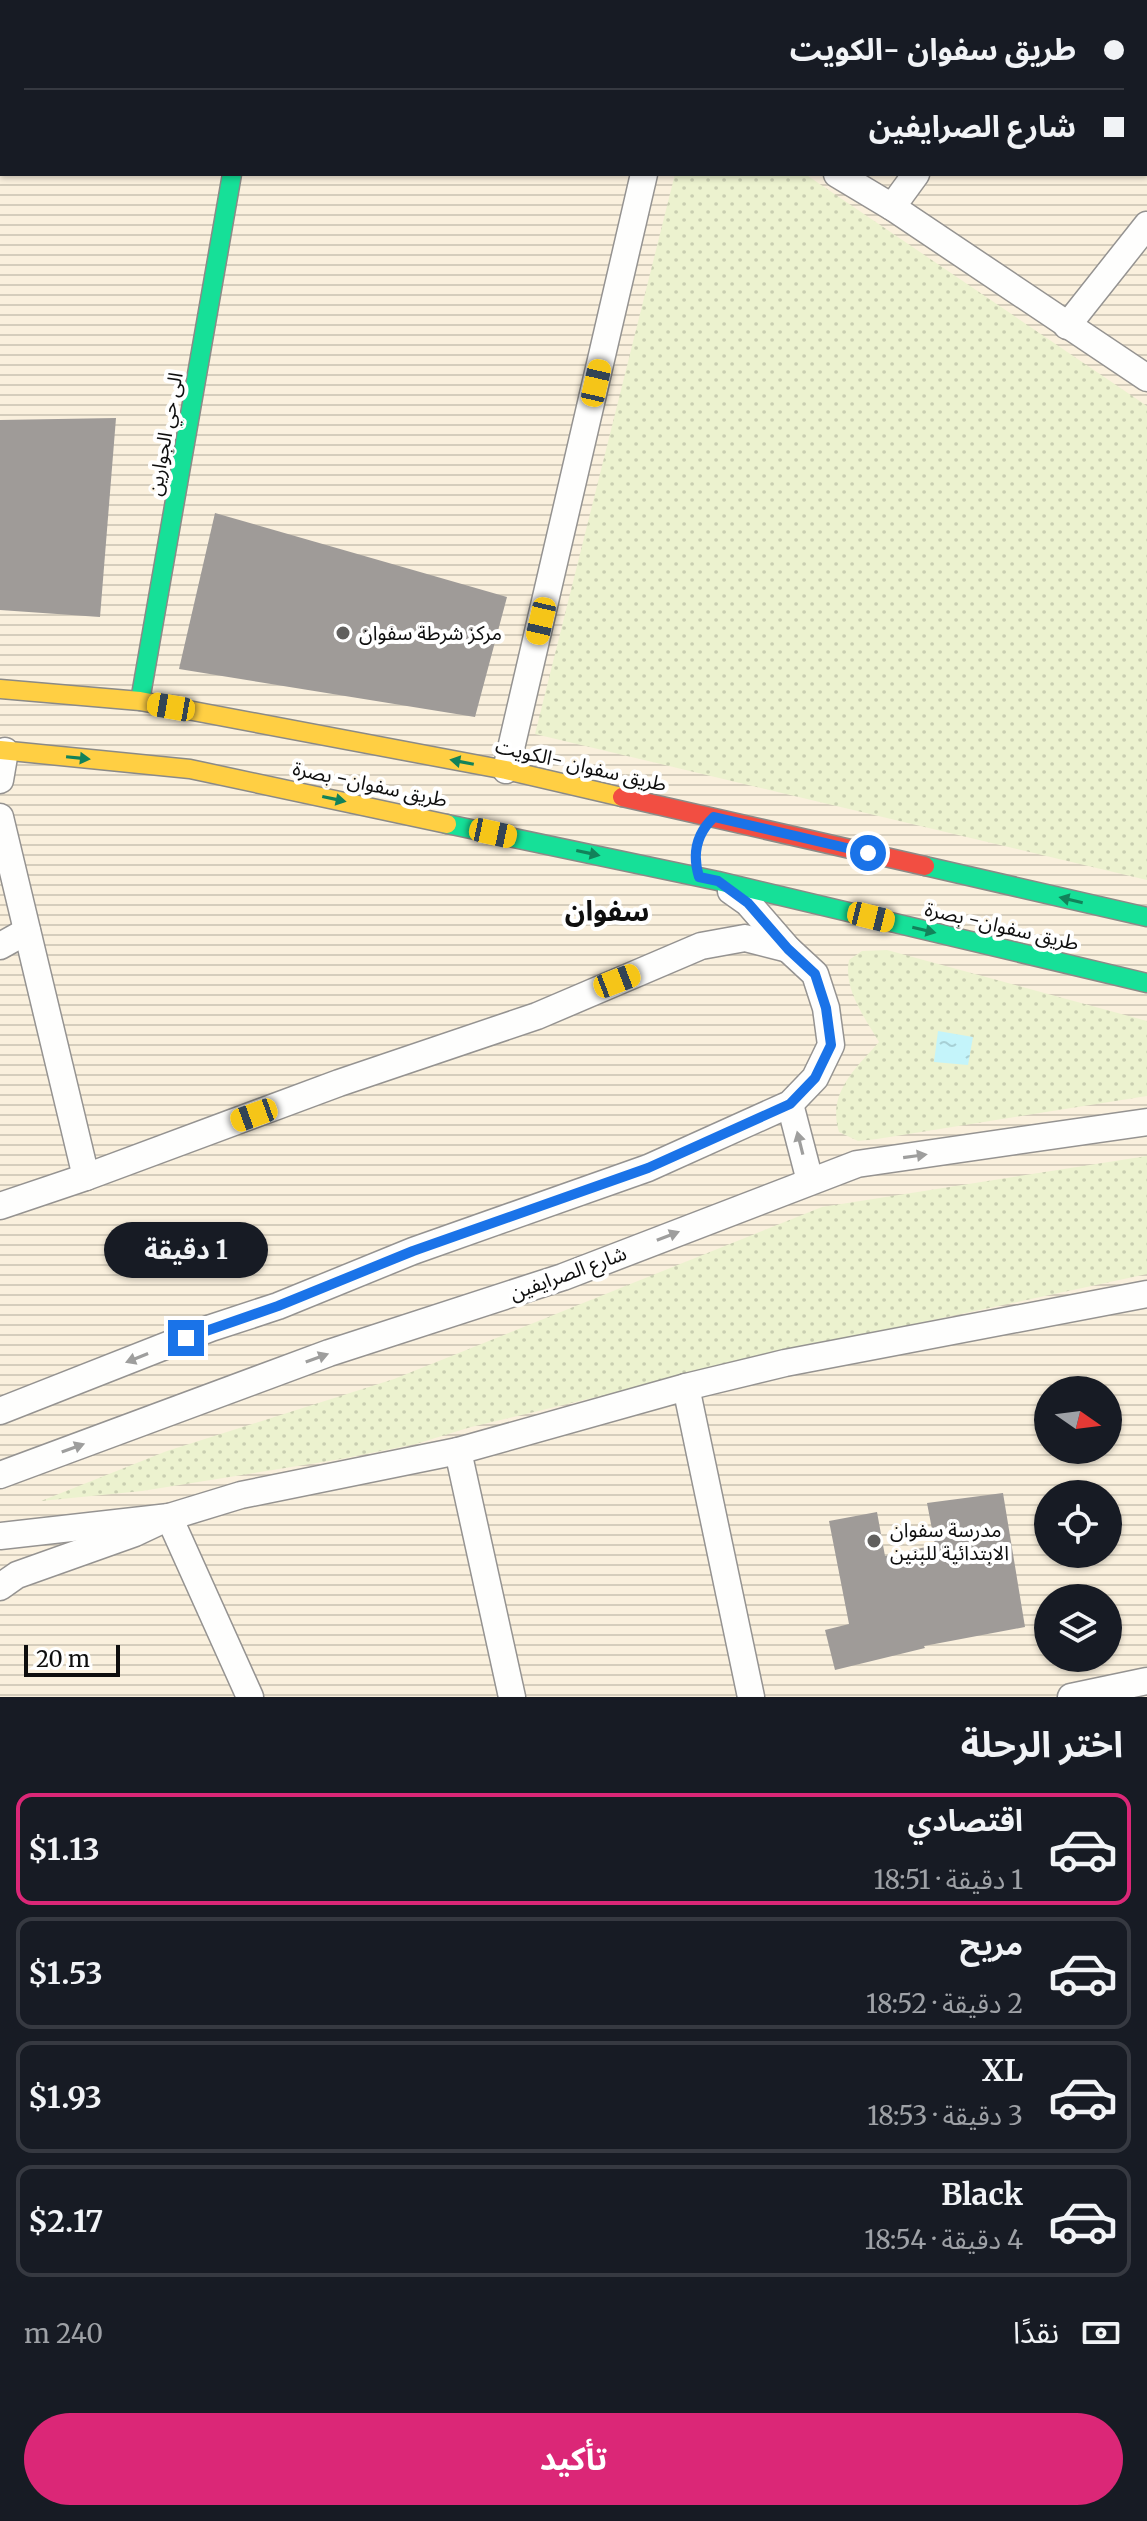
<!DOCTYPE html>
<html lang="ar">
<meta charset="utf-8">
<style>
:root{--surface:#171b24;--page:#242831;--text:#f1f3f6;--muted:#9ea1a6;--line:#363941;--accent:#db2777}
body{margin:0;font-family:Merriweather,"Noto Sans Arabic",serif;background:var(--page);color:var(--text);direction:rtl;height:100vh;display:flex;flex-direction:column;font-size:30px;white-space:nowrap}
*{box-sizing:border-box;margin:0}
p{font-size:26px;color:var(--muted)}
.icon{flex:none;width:44px;height:44px;fill:none;stroke:currentColor;stroke-width:2;stroke-linecap:round;stroke-linejoin:round}
.map{position:relative;height:1697px;overflow:hidden;direction:ltr}
.sheet{display:flex;flex-direction:column;background:var(--surface);flex:1}
.sheet>*{flex:none}
.guide{position:absolute;left:0px;top:0px;width:1148px;height:176px;box-shadow:0 2px 6px #0004;direction:rtl;display:grid;align-content:center;height:176px;padding:0 24px;background:var(--surface)}
.needle{width:52px;rotate:104deg}
.controls{position:absolute;left:1034px;top:1376px;display:grid;gap:16px}
.controls a{display:grid;place-items:center;width:88px;height:88px;border-radius:50%;background:var(--surface);box-shadow:0 2px 6px #0004;font-size:40px}
.scale{position:absolute;left:24px;bottom:20px;width:96px;box-sizing:border-box;padding-left:8px;border:4px solid #0e0e0e;border-top:0;font-size:22px;line-height:28px;white-space:nowrap;color:#0e0e0e;-webkit-text-stroke:6px #fff;paint-order:stroke}
.end{position:absolute;width:36px;height:36px;margin:-18px;border:10px solid #1a73e8;background:#fff;box-shadow:0 0 0 4px #fff}
.from{border-radius:50%}
.bubble{position:absolute;height:56px;border-radius:28px;background:var(--surface);box-shadow:0 2px 6px #0004;font-size:26px;font-weight:700;line-height:56px;text-align:center;direction:rtl}
.car{position:absolute;width:24px;height:48px;margin:-24px -12px;border-radius:10px;box-shadow:0 0 6px 2px #0007;background:linear-gradient(#f5c518 24%,#345 0 40%,#f5c518 0 76%,#345 0 86%,#f5c518 0)}
.guide b{display:flex;align-items:center;gap:28px;height:76px;font-size:30px}
.guide b+b{border-top:2px solid var(--line)}
.guide i{width:20px;height:20px;background:var(--text)}
ul{padding:0;list-style:none}
li{display:flex;align-items:center;gap:24px;height:112px;margin:0 16px 12px;padding:0 8px;border:4px solid var(--line);border-radius:16px}
li div{flex:1}
li b{display:block;font-size:30px}
li em{font-style:normal;font-weight:700}
li.current{border-color:var(--accent)}
li>.icon{width:72px;height:72px;stroke-width:1.5}
h2{padding:0 24px;font-size:36px;line-height:96px}
.pay{display:flex;align-items:center;gap:20px;height:88px;padding:0 24px;font-size:30px}
.pay p{margin-inline-start:auto}
.button{display:flex;gap:16px;margin-top:auto;padding:16px 24px}
.button a{flex:1;height:92px;border-radius:48px;background:var(--accent);color:#fff;font-size:32px;font-weight:700;line-height:92px;text-align:center}
.map>svg:first-child{display:block}
</style>
<div class="map">
<svg width="1147" height="1697" viewBox="0 0 1147 1697">
<defs>
<pattern id="farmland-rules" width="6" height="5" patternUnits="userSpaceOnUse" patternTransform="scale(2)"><rect width="6" height="5" fill="#faf0dd"/><path d="M0 2.5h6" fill="none" stroke="#d5cdbc"/></pattern>
<pattern id="green-dots" width="8" height="8" patternUnits="userSpaceOnUse" patternTransform="scale(2)"><rect width="8" height="8" fill="#ecf2cf"/><path d="M2 2h.1M6 6h.1" fill="none" stroke="#c9ceb1" stroke-width="1.8" stroke-linecap="round"/></pattern>
<pattern id="water-ripples" width="26" height="14" patternUnits="userSpaceOnUse" patternTransform="scale(2)"><rect width="26" height="14" fill="#c4f4fa"/><path d="M2 4q2-2 4 0t4 0M15 11q2-2 4 0t4 0" fill="none" stroke="#a7d0d5"/></pattern>
</defs>
<rect width="100%" height="100%" fill="#fbf7f2"/>
<path fill="url(#farmland-rules)" fill-rule="evenodd" d="M0 0H1147V1697H0ZM2 2H1146V174H2ZM1048 1390H1108V1450H1048ZM1048 1494H1108V1554H1048ZM1048 1598H1108V1658H1048Z"/>
<g fill="url(#green-dots)">
<polygon points="675,174 805,174 1147,406 1147,880 535,734"/>
<path d="M887 950 1147 1021V1096L877 1139 858 1141 839 1132C827 1093 855 1069 879 1042 865 1018 843 989 849 960L862 951Z"/>
<polygon points="1147,1156 1147,1274 784,1352 471,1427 416,1444 341,1459 142,1491 41,1501 167,1451 394,1379 822,1207"/>
</g>
<polygon fill="url(#water-ripples)" points="938,1031 973,1037 968,1065 934,1062"/>
<g fill="#9f9b98">
<polygon points="116,418 100,617 0,610 0,420"/>
<polygon points="215,513 507,597 475,717 179,669"/>
<polygon points="1003,1493 1025,1627 924,1646 925,1648 835,1670 825,1630 849,1624 829,1521 877,1512 885,1556 935,1545 927,1503"/>
</g>
<g fill="none" stroke-linecap="round" stroke-linejoin="round">
<g stroke="#959391" stroke-width="29">
<g id="street">
<polyline points="549,0 552,2"/>
<polyline points="1041,2 1042,0"/>
<polyline points="837,174 892,207 1147,378"/>
<polyline points="892,207 916,174"/>
<polyline points="1067,326 1147,225"/>
<polyline points="506,770 644,174"/>
<polyline points="0,780 5,751"/>
<polyline points="0,817 86,1177"/>
<polyline points="0,946 27,931"/>
<polyline points="790,1104 810,1181"/>
<polyline points="0,1206 86,1177 339,1083 537,1016 701,946 745,938 788,949"/>
<polyline points="686,1387 751,1697"/>
<polyline points="0,1411 211,1328 278,1306 413,1251 648,1168 790,1104 815,1078 831,1045 826,1008 815,974 788,949 748,903 731,891"/>
<polyline points="458,1451 512,1697"/>
<polyline points="0,1475 329,1353 563,1277 857,1164 1147,1122"/>
<polyline points="0,1536 169,1517 250,1697"/>
<polyline points="0,1587 17,1575 135,1533 169,1517 241,1495 458,1451 686,1387 785,1363 1147,1294"/>
<polyline points="1071,1697 1147,1681"/>
</g>
</g>
<g stroke="#8b8a87" stroke-width="21">
<g id="fast">
<polyline points="262,0 262,2"/>
<polyline points="140,701 232,174"/>
<polyline points="447,824 718,881 1147,983"/>
<polyline points="925,866 1147,917"/>
</g>
</g>
<g stroke="#8b8a87" stroke-width="21">
<g id="slow">
<polyline points="0,689 140,701 506,770 622,797"/>
<polyline points="0,750 190,769 447,824"/>
</g>
</g>
<g stroke="#8b8a87" stroke-width="21">
<polyline id="jam" points="622,797 925,866"/>
</g>
<use href="#street" stroke="#fefefd" stroke-width="26"/>
<use href="#fast" stroke="#16e098" stroke-width="18"/>
<use href="#slow" stroke="#ffcf43" stroke-width="18"/>
<use href="#jam" stroke="#f24e42" stroke-width="18"/>
</g>
<defs><path id="oneway-solid" d="M-6-.8H1V-3.2L6.5 0L1 3.2V.8H-6Z" transform="scale(2)"/></defs>
<g fill="#12825a">
<use href="#oneway-solid" transform="translate(78 758) rotate(6)"/>
<use href="#oneway-solid" transform="translate(462 762) rotate(-169)"/>
<use href="#oneway-solid" transform="translate(334 799) rotate(12)"/>
<use href="#oneway-solid" transform="translate(588 853) rotate(12)"/>
<use href="#oneway-solid" transform="translate(1071 900) rotate(-167)"/>
<use href="#oneway-solid" transform="translate(924 930) rotate(13)"/>
</g>
<g fill="#9e9e9d">
<use href="#oneway-solid" transform="translate(800 1143) rotate(-104)"/>
<use href="#oneway-solid" transform="translate(915 1156) rotate(-8)"/>
<use href="#oneway-solid" transform="translate(668 1236) rotate(-21)"/>
<use href="#oneway-solid" transform="translate(137 1358) rotate(158)"/>
<use href="#oneway-solid" transform="translate(317 1358) rotate(-20)"/>
<use href="#oneway-solid" transform="translate(73 1448) rotate(-20)"/>
</g>
<g fill="none" stroke-linecap="round" stroke-linejoin="round">
<path stroke="#1a73e8" stroke-width="10" d="M186 1338 278 1306 413 1251 648 1168 790 1104 815 1078 831 1045 826 1008 815 974 788 949 748 903 718 881 699 877C692 854 696 834 714 817L868 853"/>
</g>
<g fill="#61605e" stroke="#fff" stroke-width="3">
<circle cx="343" cy="633" r="8"/>
<circle cx="874" cy="1541" r="8"/>
</g>
<g text-anchor="middle" stroke-width="8" stroke-linejoin="round" paint-order="stroke">
<g font-size="20" fill="#0e0e0e" stroke="#fff">
<text transform="translate(165 434) rotate(-80)" y="7">الى حي الجوارين</text>
<text transform="translate(581 765) rotate(13)" y="7">طريق سفوان -الكويت</text>
<text transform="translate(370 784) rotate(12)" y="7">طريق سفوان- بصرة</text>
<text transform="translate(1002 926) rotate(13)" y="7">طريق سفوان- بصرة</text>
<text transform="translate(568 1273) rotate(-20)" y="7">شارع الصرايفين</text>
</g>
<g font-size="20" fill="#0e0e0e" stroke="#fff" text-anchor="start">
<text x="359" y="640">مركز شرطة سفوان</text>
<text x="890" y="1537">مدرسة سفوان<tspan x="890" dy="23">الابتدائية للبنين</tspan></text>
</g>
<g font-size="28" font-weight="bold" fill="#0e0e0e" stroke="#fff">
<text x="607" y="921">سفوان</text>
</g>
</g>
</svg>
<div class="controls">
<a><svg class="needle" viewBox="-14 -14 28 28"><path d="M0-13l5 13h-10z" fill="#e53935"/><path d="M0 13l5-13h-10z" fill="#9ea1a6"/></svg></a>
<a><svg class="icon" aria-label="locate" viewBox="0 0 24 24"><circle cx="12" cy="12" r="6"/><path d="M12 2v4M12 18v4M2 12h4M18 12h4"/></svg></a>
<a><svg class="icon" aria-label="layers" viewBox="0 0 24 24"><path d="M12 4l9 5-9 5-9-5zM3 14l9 5 9-5"/></svg></a>
</div>
<div class="scale">20 m</div>
<i class="end from" style="left:868px;top:853px"></i>
<i class="end" style="left:186px;top:1338px"></i>
<div class="bubble" style="left:104px;top:1222px;width:164px">1 دقيقة</div>
<i class="car" style="left:596px;top:383px;rotate:13deg"></i>
<i class="car" style="left:541px;top:621px;rotate:193deg"></i>
<i class="car" style="left:171px;top:707px;rotate:280deg"></i>
<i class="car" style="left:493px;top:833px;rotate:102deg"></i>
<i class="car" style="left:871px;top:917px;rotate:104deg"></i>
<i class="car" style="left:617px;top:981px;rotate:69deg"></i>
<i class="car" style="left:254px;top:1115px;rotate:250deg"></i>
<div class="guide">
<b><i class="from"></i>طريق سفوان -الكويت</b>
<b><i></i>شارع الصرايفين</b>
</div>
</div>
<section class="sheet">
<h2>اختر الرحلة</h2>
<ul>
<li class="current"><svg class="icon" aria-label="car" viewBox="0 0 24 24"><path d="M5 17H2v-5l4-1 3-4h7l3 4 3 1v5h-3M9 17h6M6 11h13"/><circle cx="7" cy="17" r="2"/><circle cx="17" cy="17" r="2"/></svg><div><b>اقتصادي</b><p>1 دقيقة · 18:51</p></div><em>$1.13</em></li>
<li><svg class="icon" aria-label="car" viewBox="0 0 24 24"><path d="M5 17H2v-5l4-1 3-4h7l3 4 3 1v5h-3M9 17h6M6 11h13"/><circle cx="7" cy="17" r="2"/><circle cx="17" cy="17" r="2"/></svg><div><b>مريح</b><p>2 دقيقة · 18:52</p></div><em>$1.53</em></li>
<li><svg class="icon" aria-label="car" viewBox="0 0 24 24"><path d="M5 17H2v-5l4-1 3-4h7l3 4 3 1v5h-3M9 17h6M6 11h13"/><circle cx="7" cy="17" r="2"/><circle cx="17" cy="17" r="2"/></svg><div><b>XL</b><p>3 دقيقة · 18:53</p></div><em>$1.93</em></li>
<li><svg class="icon" aria-label="car" viewBox="0 0 24 24"><path d="M5 17H2v-5l4-1 3-4h7l3 4 3 1v5h-3M9 17h6M6 11h13"/><circle cx="7" cy="17" r="2"/><circle cx="17" cy="17" r="2"/></svg><div><b>Black</b><p>4 دقيقة · 18:54</p></div><em>$2.17</em></li>
</ul>
<div class="pay"><svg class="icon" aria-label="cash" viewBox="0 0 24 24"><path d="M3 7h18v10H3z"/><circle cx="12" cy="12" r="2"/></svg>نقدًا<p>240 m</p></div>
<div class="button"><a>تأكيد</a></div>
</section>
